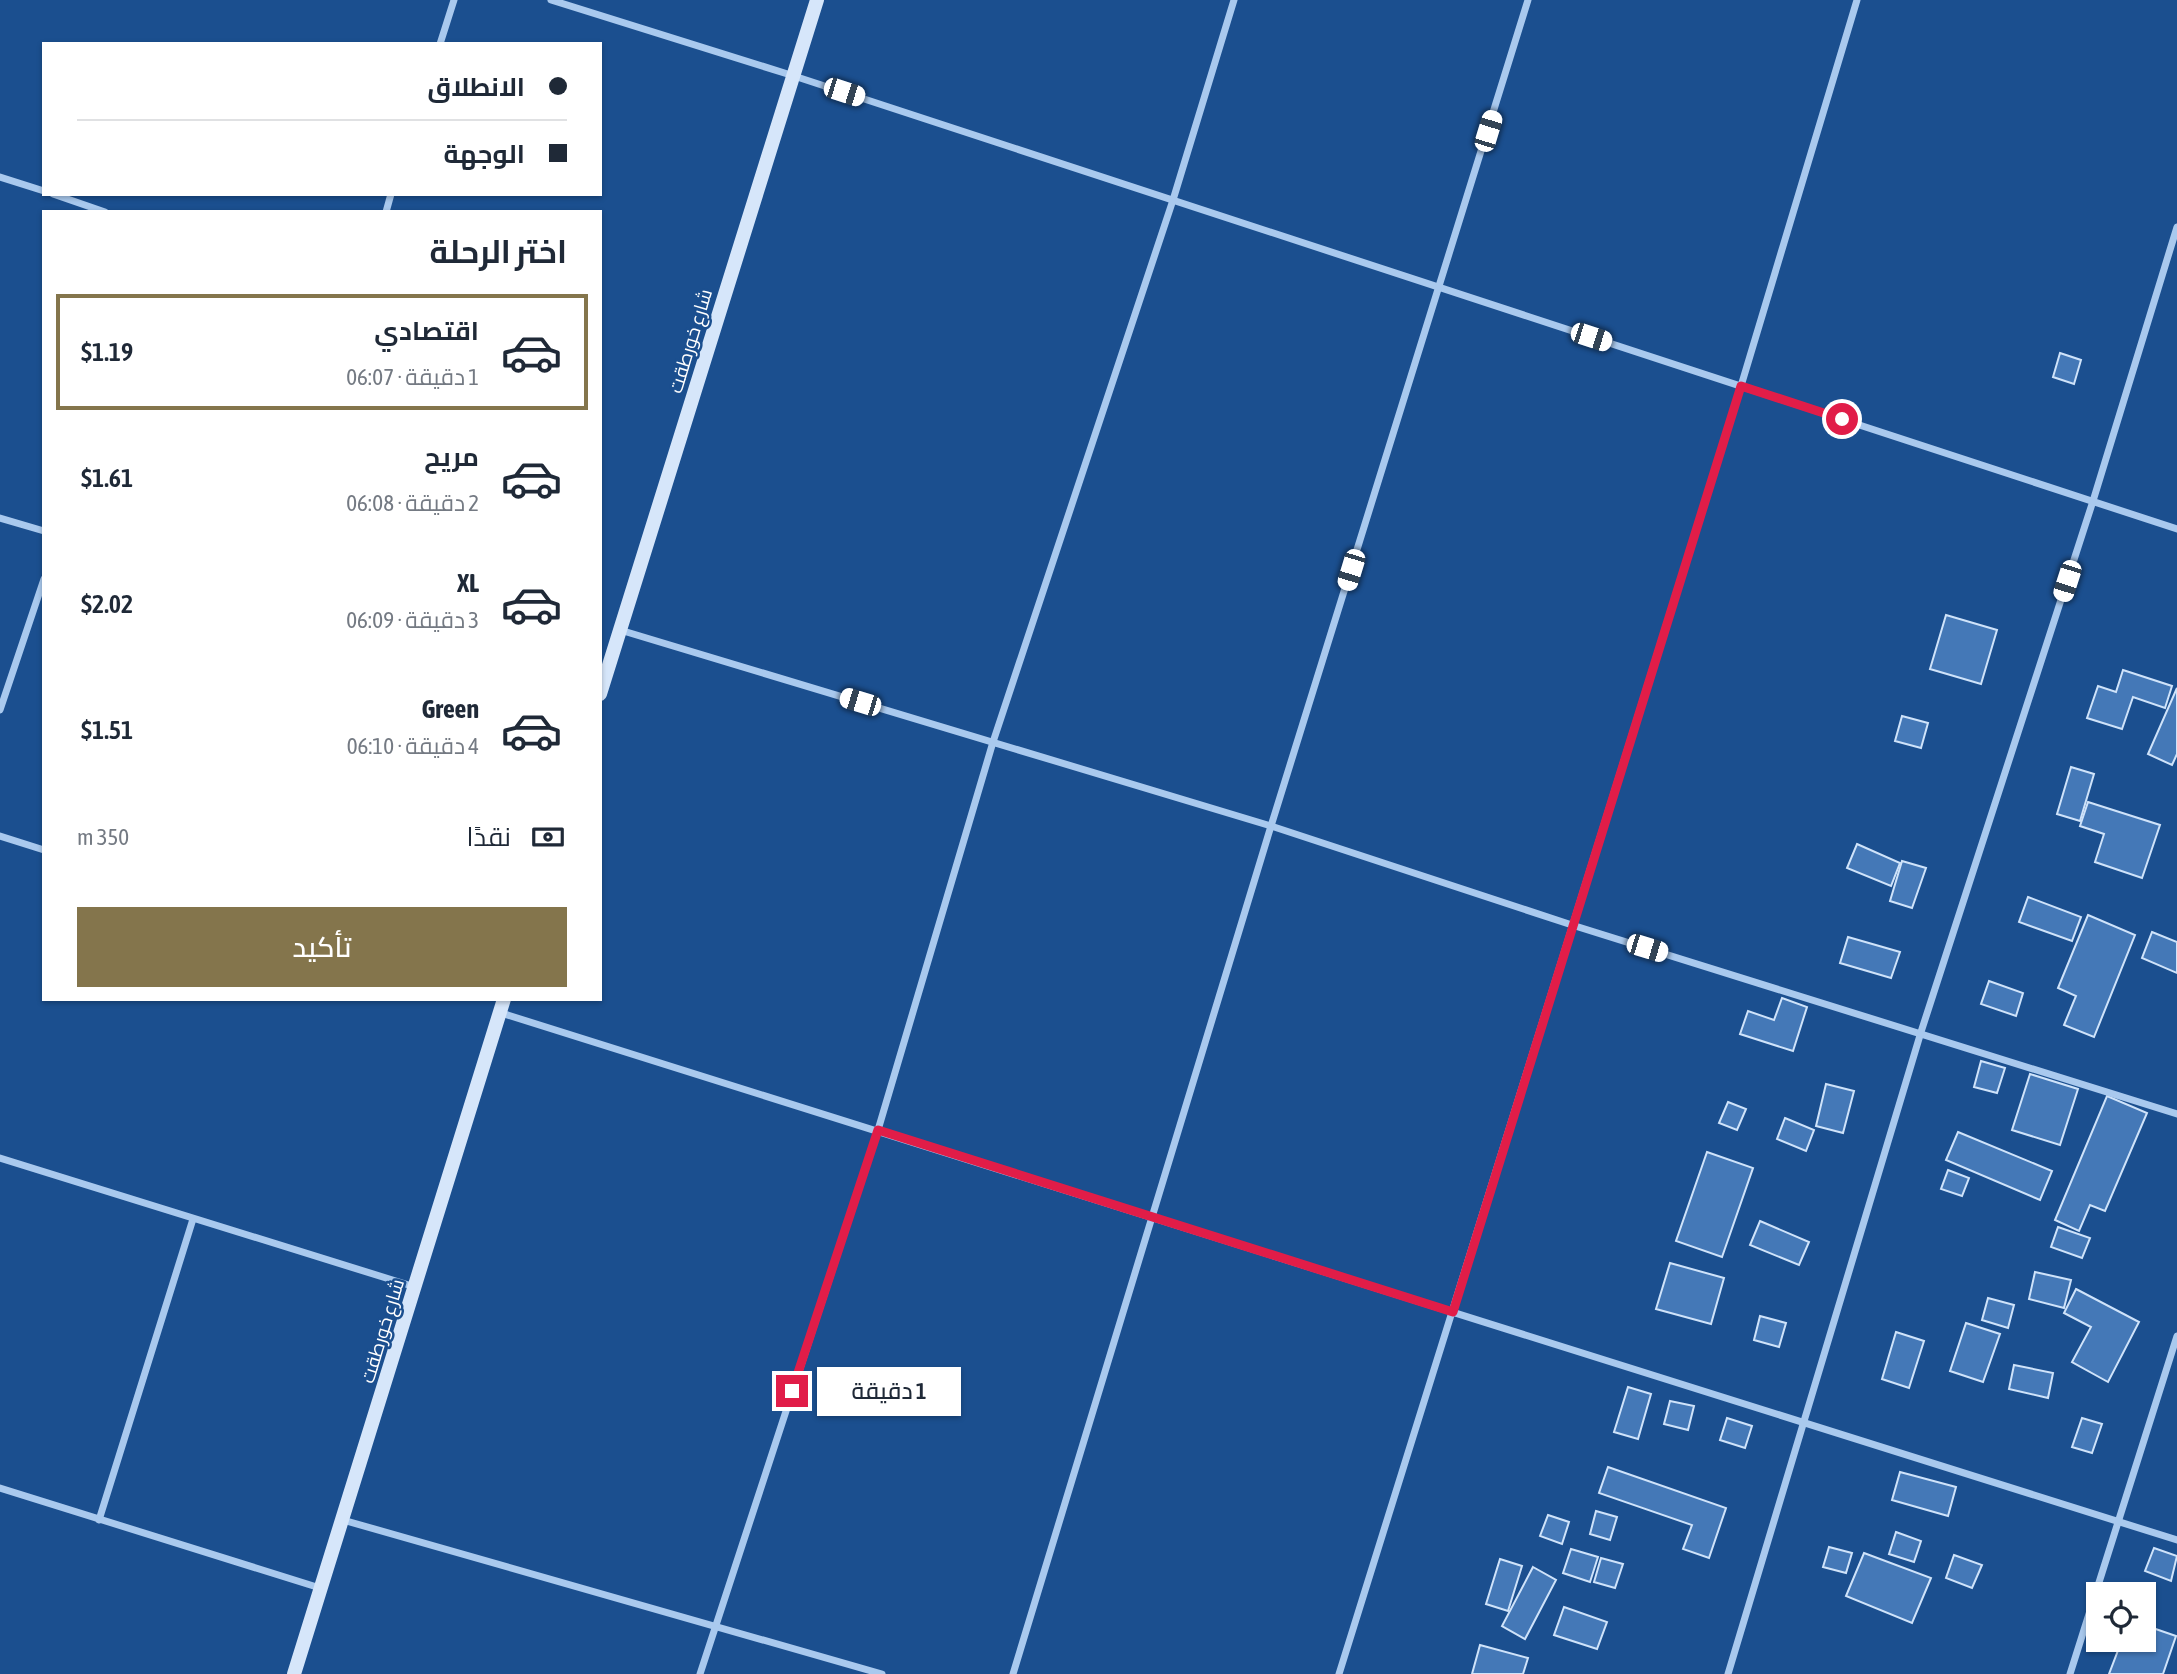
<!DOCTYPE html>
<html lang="ar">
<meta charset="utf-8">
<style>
:root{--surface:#fff;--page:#f6f6f7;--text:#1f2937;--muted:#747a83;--line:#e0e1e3;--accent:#84754c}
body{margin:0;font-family:"Asap Condensed",Cairo,sans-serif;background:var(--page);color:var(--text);direction:rtl;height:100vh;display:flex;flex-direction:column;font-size:26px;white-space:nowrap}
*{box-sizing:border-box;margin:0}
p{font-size:23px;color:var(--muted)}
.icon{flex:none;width:38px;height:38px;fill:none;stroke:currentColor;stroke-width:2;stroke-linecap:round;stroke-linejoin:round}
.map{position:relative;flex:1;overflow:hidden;direction:ltr}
.drawer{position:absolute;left:42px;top:210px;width:560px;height:791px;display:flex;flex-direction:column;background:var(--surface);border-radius:0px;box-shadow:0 2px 5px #0004;direction:rtl}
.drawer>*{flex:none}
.banner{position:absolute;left:42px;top:42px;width:560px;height:154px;border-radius:0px;box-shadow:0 2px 5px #0004;direction:rtl;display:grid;align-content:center;height:154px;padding:0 35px;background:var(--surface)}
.controls{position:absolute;left:2086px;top:1582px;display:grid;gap:14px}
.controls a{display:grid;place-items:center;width:70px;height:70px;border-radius:0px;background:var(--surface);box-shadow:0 2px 5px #0004;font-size:35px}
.end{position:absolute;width:32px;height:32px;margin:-16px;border:9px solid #e11d48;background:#fff;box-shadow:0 0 0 4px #fff}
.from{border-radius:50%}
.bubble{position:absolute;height:49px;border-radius:0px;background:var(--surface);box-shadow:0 2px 5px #0004;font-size:23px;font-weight:600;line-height:49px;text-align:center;direction:rtl}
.car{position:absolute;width:21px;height:42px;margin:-21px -10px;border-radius:9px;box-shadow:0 0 5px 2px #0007;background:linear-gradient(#fff 24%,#345 0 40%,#fff 0 76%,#345 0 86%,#fff 0)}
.banner b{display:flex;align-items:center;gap:24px;height:66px;font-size:26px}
.banner b+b{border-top:2px solid var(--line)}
.banner i{width:18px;height:18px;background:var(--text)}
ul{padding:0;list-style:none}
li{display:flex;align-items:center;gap:21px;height:116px;margin:0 14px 10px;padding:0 21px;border:4px solid transparent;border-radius:0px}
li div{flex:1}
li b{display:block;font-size:26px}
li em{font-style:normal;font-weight:600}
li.on{border-color:var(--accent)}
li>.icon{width:63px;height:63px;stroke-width:1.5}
h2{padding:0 35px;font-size:32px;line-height:84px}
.pay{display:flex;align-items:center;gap:18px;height:77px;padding:0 35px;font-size:26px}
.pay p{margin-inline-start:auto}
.primary-button{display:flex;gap:14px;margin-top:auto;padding:14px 35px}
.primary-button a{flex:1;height:80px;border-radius:0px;background:var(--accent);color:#fff;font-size:28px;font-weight:600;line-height:80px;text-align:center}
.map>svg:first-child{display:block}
</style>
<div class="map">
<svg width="2177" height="1674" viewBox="0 0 2177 1674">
<rect width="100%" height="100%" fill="#1b4f8f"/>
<g fill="#4478b7" stroke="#cfe3fa" stroke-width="2">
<polygon points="2060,353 2081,360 2074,384 2053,377"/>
<polygon points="1946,615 1997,630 1981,684 1930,669"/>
<polygon points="2123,670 2172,686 2165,708 2133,697 2122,729 2087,718 2098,686 2116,692"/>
<polygon points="2177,688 2177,754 2172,765 2148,754"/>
<polygon points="1902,716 1928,723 1921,748 1895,741"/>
<polygon points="2071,767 2094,774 2080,821 2057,814"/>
<polygon points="2088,802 2160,825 2142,878 2095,862 2104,834 2080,826"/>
<polygon points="1857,844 1900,863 1891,886 1847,868"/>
<polygon points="1902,861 1926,868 1912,908 1890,901"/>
<polygon points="2028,897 2081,917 2072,941 2019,922"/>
<polygon points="2088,915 2135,935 2094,1037 2064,1025 2076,996 2058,988"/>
<polygon points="2152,932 2177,942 2177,973 2142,958"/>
<polygon points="1848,937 1900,952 1891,978 1840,963"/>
<polygon points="1989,981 2023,993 2016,1016 1981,1004"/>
<polygon points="1782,998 1807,1007 1793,1051 1740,1034 1748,1011 1774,1020"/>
<polygon points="1981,1061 2005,1068 1997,1093 1974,1087"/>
<polygon points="2030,1074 2078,1089 2060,1145 2012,1130"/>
<polygon points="1826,1084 1854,1091 1843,1133 1816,1126"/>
<polygon points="2107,1096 2147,1113 2105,1211 2090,1205 2079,1231 2055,1220"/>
<polygon points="1728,1102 1746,1109 1737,1130 1719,1123"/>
<polygon points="1785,1118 1814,1130 1806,1151 1777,1139"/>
<polygon points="1958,1132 2052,1171 2040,1200 1946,1160"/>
<polygon points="1707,1152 1753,1168 1722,1257 1676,1241"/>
<polygon points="1948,1170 1969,1178 1962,1196 1941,1189"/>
<polygon points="1760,1221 1809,1242 1799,1265 1750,1245"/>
<polygon points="2058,1227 2090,1238 2082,1258 2051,1247"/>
<polygon points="1670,1263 1724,1278 1711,1324 1656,1309"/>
<polygon points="2035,1272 2071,1280 2064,1308 2029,1299"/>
<polygon points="2076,1289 2139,1322 2108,1382 2072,1362 2091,1327 2064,1313"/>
<polygon points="1988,1298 2014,1305 2008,1328 1982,1320"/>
<polygon points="1760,1316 1786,1323 1779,1347 1754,1340"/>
<polygon points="1966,1323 2000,1334 1983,1382 1950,1371"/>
<polygon points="1896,1332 1924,1341 1909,1388 1882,1379"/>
<polygon points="2014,1365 2053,1373 2048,1398 2009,1389"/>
<polygon points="1628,1387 1651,1394 1638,1439 1614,1432"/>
<polygon points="1670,1401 1694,1406 1688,1430 1664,1424"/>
<polygon points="1727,1418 1752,1426 1745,1448 1720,1440"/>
<polygon points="2082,1418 2102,1424 2092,1453 2072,1447"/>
<polygon points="1608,1467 1726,1508 1709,1558 1683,1549 1692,1525 1599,1493"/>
<polygon points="1900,1472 1956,1487 1948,1516 1892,1500"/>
<polygon points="1596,1511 1617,1517 1610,1540 1590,1534"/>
<polygon points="1548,1515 1569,1522 1562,1544 1540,1536"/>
<polygon points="1896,1532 1921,1541 1914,1562 1889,1554"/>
<polygon points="1829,1547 1852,1553 1846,1573 1823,1567"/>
<polygon points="2154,1548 2177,1556 2171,1581 2145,1571"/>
<polygon points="1571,1549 1598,1557 1590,1582 1563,1573"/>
<polygon points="1864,1553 1931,1578 1912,1623 1846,1596"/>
<polygon points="1954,1555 1982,1565 1972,1588 1946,1578"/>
<polygon points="1601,1558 1623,1564 1615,1588 1594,1582"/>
<polygon points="1500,1559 1522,1566 1508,1611 1486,1604"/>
<polygon points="1533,1567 1556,1580 1525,1639 1502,1626"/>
<polygon points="1564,1607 1607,1622 1597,1649 1554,1635"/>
<polygon points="2144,1625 2176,1636 2163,1674 2109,1674 2122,1640 2144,1640"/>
<polygon points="1480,1645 1528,1658 1523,1674 1472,1674"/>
</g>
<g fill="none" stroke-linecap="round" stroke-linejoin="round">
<g stroke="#a9c9ee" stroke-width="7">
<polyline points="551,0 794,76 2177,529"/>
<polyline points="440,44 454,0"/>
<polyline points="0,177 44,191"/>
<polyline points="53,194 105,212"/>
<polyline points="386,212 391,194"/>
<polyline points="0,518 44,531"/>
<polyline points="620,630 1271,826 1572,925 2177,1114"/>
<polyline points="0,710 44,579"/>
<polyline points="0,836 44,850"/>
<polyline points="498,1012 2177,1540"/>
<polyline points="0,1158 415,1287"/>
<polyline points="0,1488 320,1588"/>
<polyline points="99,1520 193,1219"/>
<polyline points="343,1520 882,1674"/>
<polyline points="700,1674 878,1130 993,742 1173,200 1234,0"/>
<polyline points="1013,1674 1271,826 1528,0"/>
<polyline points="1339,1674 1741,386 1857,0"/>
<polyline points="1728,1674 1921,1032 2093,501 2177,227"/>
<polyline points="2070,1674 2177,1336"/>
</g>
<g stroke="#d6e6fa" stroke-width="14">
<polyline points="600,694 817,0"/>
<polyline points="294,1674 504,999"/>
</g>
</g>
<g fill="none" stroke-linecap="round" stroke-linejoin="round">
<polyline stroke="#e11d48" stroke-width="9" points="792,1391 878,1130 1453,1312 1741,386 1842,419"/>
</g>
<g text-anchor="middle" stroke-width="5" stroke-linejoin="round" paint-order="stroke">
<g font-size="19" fill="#fff" stroke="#1b4f8f">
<text transform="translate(690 341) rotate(-73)" y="7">شارع خورطقت</text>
<text transform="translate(382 1331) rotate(-73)" y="7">شارع خورطقت</text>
</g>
</g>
</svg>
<div class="controls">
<a><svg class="icon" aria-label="locate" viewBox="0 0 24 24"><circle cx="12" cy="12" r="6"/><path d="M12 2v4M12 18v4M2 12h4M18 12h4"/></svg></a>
</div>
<i class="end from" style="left:1842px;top:419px"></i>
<i class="end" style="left:792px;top:1391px"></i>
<div class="bubble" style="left:817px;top:1367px;width:144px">1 دقيقة</div>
<i class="car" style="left:844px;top:92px;rotate:108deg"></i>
<i class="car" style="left:1488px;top:131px;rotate:17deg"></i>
<i class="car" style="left:1591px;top:337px;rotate:108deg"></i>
<i class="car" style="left:1351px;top:570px;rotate:197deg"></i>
<i class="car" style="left:2067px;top:581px;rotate:198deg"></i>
<i class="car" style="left:860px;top:702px;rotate:287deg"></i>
<i class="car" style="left:1647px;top:948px;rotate:107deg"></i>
<div class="banner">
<b><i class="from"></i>الانطلاق</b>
<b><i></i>الوجهة</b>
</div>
<section class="drawer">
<h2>اختر الرحلة</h2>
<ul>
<li class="on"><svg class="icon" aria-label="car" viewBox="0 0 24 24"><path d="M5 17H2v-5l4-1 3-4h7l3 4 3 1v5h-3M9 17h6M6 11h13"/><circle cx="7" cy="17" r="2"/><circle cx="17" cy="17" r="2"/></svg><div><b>اقتصادي</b><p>1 دقيقة · 06:07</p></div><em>$1.19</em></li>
<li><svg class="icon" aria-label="car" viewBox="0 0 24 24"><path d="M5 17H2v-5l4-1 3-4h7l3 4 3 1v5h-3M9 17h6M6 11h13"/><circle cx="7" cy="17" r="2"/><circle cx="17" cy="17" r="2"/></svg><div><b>مريح</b><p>2 دقيقة · 06:08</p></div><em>$1.61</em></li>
<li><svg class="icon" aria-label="car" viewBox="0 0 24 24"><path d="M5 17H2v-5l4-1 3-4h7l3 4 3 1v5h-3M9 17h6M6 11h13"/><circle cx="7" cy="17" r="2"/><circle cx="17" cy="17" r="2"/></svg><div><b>XL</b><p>3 دقيقة · 06:09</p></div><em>$2.02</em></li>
<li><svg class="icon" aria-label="car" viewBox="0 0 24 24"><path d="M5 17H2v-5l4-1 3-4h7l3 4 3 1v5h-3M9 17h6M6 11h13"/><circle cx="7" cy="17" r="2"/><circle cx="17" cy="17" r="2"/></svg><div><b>Green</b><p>4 دقيقة · 06:10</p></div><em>$1.51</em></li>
</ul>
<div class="pay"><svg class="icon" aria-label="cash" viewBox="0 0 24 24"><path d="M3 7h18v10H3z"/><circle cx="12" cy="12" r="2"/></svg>نقدًا<p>350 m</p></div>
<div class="primary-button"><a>تأكيد</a></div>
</section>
</div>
